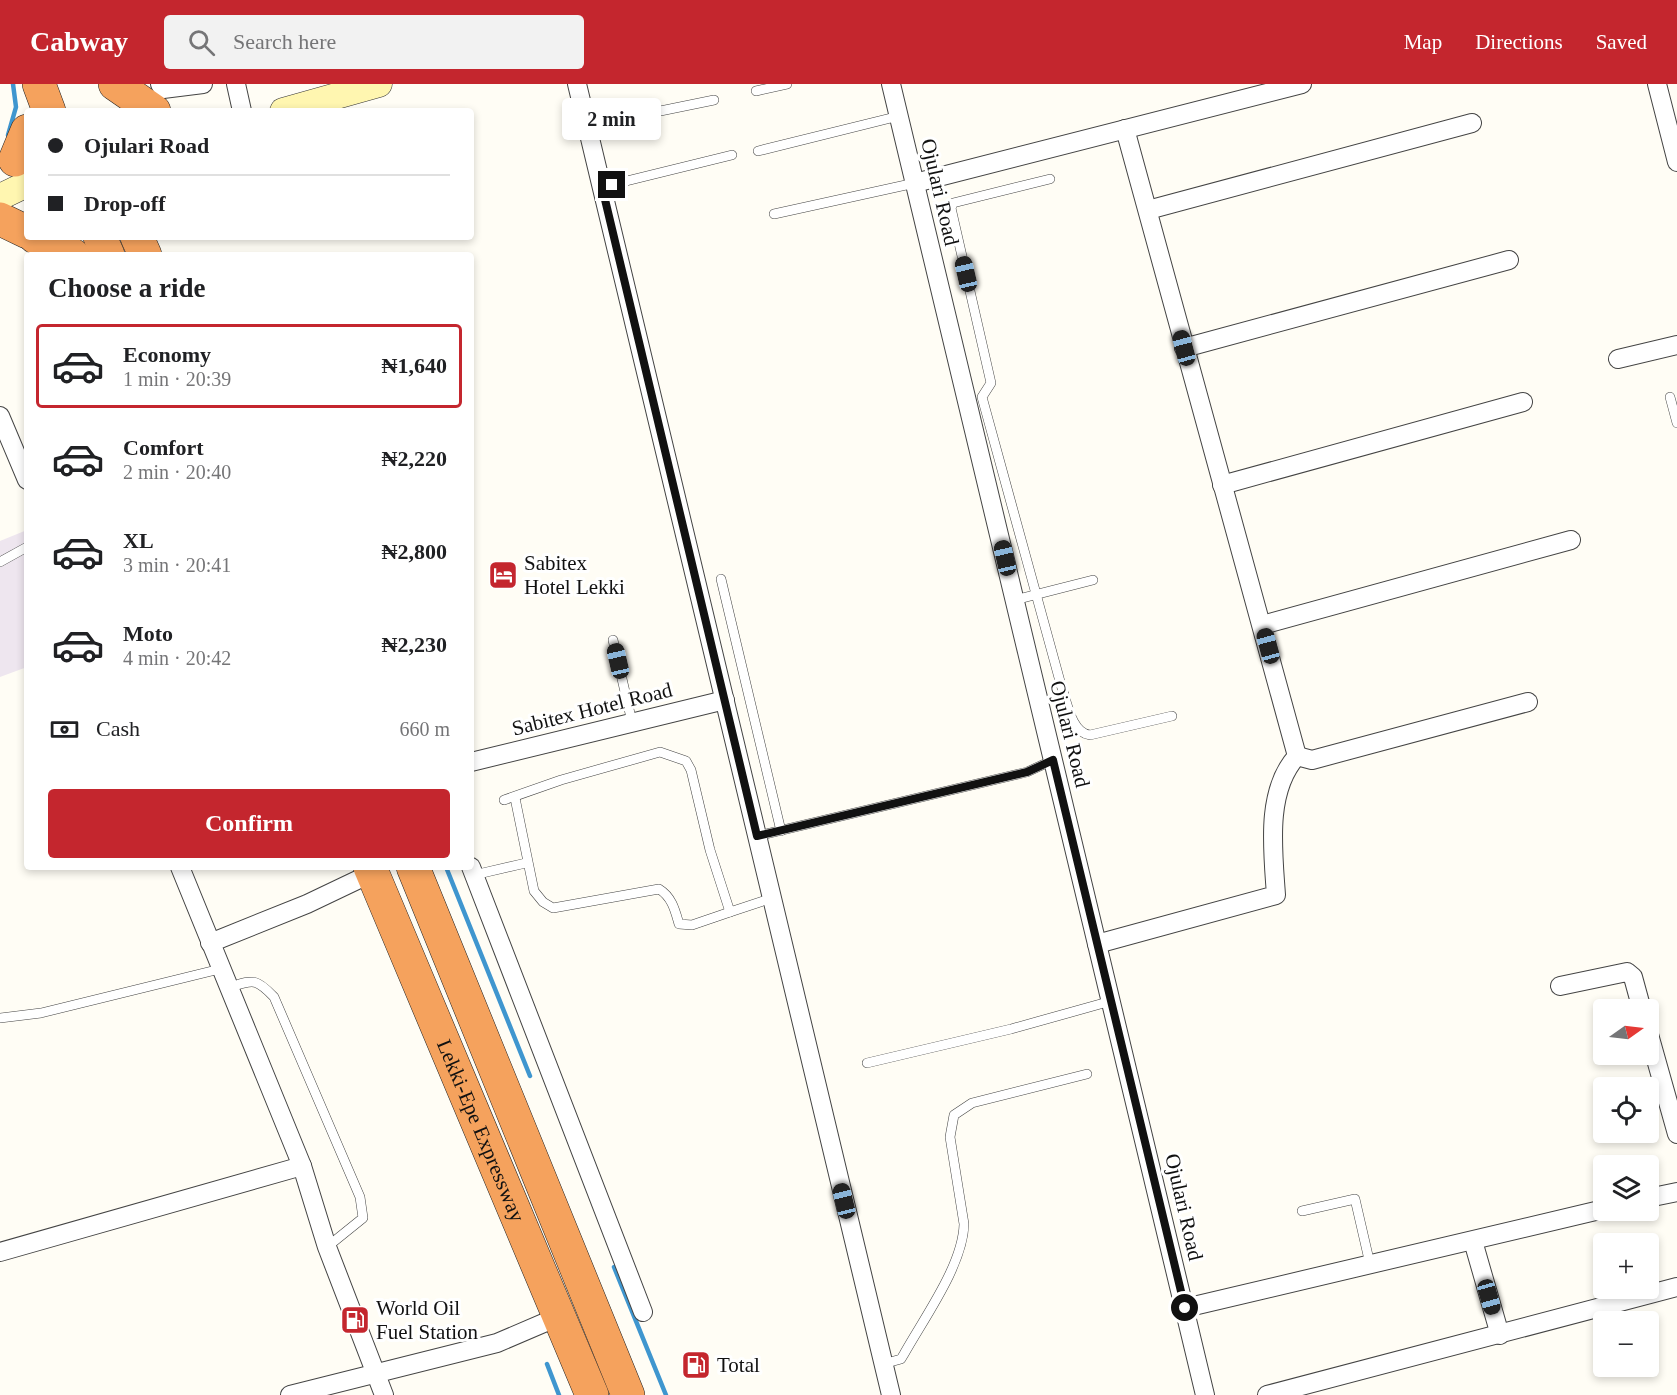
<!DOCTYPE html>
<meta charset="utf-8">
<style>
:root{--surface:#fff;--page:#f2f2f2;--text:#202124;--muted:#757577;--line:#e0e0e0;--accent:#c4262e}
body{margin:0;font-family:Georgia,serif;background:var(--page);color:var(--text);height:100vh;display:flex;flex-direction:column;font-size:22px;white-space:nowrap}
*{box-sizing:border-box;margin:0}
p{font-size:20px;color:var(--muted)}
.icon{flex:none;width:33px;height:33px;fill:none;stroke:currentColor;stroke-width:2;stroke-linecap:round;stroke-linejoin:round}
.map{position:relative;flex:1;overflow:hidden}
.panel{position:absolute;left:24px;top:168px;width:450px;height:618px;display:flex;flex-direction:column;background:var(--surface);border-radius:6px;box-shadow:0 3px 9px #0003}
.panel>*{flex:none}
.banner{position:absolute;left:24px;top:24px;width:450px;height:132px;border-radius:6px;box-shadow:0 3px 9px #0003;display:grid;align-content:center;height:132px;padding:0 24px;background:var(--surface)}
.needle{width:39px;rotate:76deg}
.tools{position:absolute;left:1593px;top:915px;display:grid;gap:12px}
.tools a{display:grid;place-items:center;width:66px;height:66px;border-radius:6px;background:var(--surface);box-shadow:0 3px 9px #0003;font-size:30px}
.end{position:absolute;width:27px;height:27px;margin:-14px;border:8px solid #111;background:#fff;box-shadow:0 0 0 3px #fff}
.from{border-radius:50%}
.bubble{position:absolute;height:42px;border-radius:6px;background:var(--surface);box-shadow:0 3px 9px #0003;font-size:20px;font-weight:800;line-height:42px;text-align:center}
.car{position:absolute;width:18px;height:36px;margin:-18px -9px;border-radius:8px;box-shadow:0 0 4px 2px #0007;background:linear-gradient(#222 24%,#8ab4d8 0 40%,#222 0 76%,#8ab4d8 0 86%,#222 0)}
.banner b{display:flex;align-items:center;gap:21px;height:57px;font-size:22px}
.banner b+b{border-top:2px solid var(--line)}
.banner i{width:15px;height:15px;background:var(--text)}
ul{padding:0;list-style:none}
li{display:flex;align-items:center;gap:18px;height:84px;margin:0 12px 9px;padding:0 12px;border:3px solid transparent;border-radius:6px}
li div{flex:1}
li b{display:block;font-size:22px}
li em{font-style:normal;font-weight:800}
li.on{border-color:var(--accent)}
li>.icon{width:54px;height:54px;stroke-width:1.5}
h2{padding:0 24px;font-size:27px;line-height:72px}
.pay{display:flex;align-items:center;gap:15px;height:66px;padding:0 24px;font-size:22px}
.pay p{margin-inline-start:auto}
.action{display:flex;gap:12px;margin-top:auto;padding:12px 24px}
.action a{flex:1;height:69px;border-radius:6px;background:var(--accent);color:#fff;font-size:24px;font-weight:800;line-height:69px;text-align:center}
header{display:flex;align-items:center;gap:36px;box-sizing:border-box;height:84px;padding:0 30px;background:var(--accent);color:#fff}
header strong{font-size:28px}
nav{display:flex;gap:33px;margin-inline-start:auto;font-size:21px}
.search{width:420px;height:54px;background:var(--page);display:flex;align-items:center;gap:15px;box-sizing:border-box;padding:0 21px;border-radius:6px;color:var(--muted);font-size:22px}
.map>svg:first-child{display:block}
</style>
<header>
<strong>Cabway</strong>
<div class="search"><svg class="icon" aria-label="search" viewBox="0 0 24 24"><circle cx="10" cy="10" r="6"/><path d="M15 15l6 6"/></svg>Search here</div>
<nav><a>Map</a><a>Directions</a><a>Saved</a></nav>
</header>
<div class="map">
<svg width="1677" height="1311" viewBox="0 0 1677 1311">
<rect width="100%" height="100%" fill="#fffdf5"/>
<polygon fill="#eee6ef" points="27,446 27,583 0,593 0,457"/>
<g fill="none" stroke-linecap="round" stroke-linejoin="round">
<g stroke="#3f96cf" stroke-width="4.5">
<polyline points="8,51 16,23 13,0"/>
<polyline points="446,783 530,992"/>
<polyline points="614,1183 666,1311"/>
<polyline points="547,1280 559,1311"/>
</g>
<g stroke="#444" stroke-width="10">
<g id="lane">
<polyline points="756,7 787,0"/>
<polyline points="587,42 714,16"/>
<polyline points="758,67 899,32"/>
<path d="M1050 95 953 119 951 124 991 299 982 313 1061 601C1067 617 1071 649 1090 651L1172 632"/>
<polyline points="602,103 732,71"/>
<polyline points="774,130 915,99"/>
<polyline points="1670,313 1677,339"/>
<polyline points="0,478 27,463"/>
<polyline points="721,495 781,747"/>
<polyline points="1015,516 1093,496"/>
<polyline points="613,556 632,638"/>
<path d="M515 714 534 807 543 818 553 824 659 805C672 813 675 826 679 840L692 841 730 828"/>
<polyline points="504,716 561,696 660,668 686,677 691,686 710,766 730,828 772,814"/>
<polyline points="757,752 1027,688 1053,676"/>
<polyline points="474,791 526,779"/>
<path d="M227 904C253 896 255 893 274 913L360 1113 363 1134 327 1163"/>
<polyline points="0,934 41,929 220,885"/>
<polyline points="867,979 1011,945 1111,917"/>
<polyline points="1302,1127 1355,1115 1370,1180"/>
<path d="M883 1280 901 1275 904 1270C924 1234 963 1181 964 1140L950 1053 954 1031 972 1019 1087 990"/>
</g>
</g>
<g stroke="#444" stroke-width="20">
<g id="street">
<polyline points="160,0 163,5 203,0"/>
<polyline points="236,0 242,27"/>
<polyline points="577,0 891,1311"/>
<polyline points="891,0 1205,1311"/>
<polyline points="1657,0 1677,78"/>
<polyline points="915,99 1302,0"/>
<polyline points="1148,126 1472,39"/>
<polyline points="1184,264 1509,176"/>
<polyline points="1618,275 1677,261"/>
<polyline points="0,332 27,396"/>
<polyline points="1222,401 1523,318"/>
<polyline points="1262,541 1571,456"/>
<polyline points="1297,672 1312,676 1528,618"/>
<polyline points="471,678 725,616"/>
<polyline points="180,783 302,1082 327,1163 384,1311"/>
<polyline points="471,783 643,1228"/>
<polyline points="210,859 307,820 372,789"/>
<path d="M1097 860 1276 811C1273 767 1265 707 1297 672L1125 45"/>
<polyline points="1560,902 1627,888 1633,893 1642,926"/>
<polyline points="1648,947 1677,1050"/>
<polyline points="1648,1114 1677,1108"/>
<polyline points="1473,1157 1500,1251"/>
<polyline points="0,1168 302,1082"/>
<polyline points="1185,1224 1604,1125"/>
<polyline points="290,1311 497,1259 560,1232"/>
<polyline points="1267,1311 1677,1203"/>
</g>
</g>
<g stroke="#333" stroke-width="27">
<g id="secondary">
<polyline points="283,27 379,0"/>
<polyline points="0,113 27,100"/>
</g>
</g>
<g stroke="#222" stroke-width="34">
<g id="highway">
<polyline points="39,0 49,27"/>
<polyline points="115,0 154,27"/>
<polyline points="15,76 27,47"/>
<polyline points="0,135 27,148"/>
<polyline points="35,153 73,171"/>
<polyline points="100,153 108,171"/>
<polyline points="137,153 145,171"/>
<path id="s1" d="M370 783 592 1311"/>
<polyline points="413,783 628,1311"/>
</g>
</g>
<use href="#lane" stroke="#fff" stroke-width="9"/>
<use href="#street" stroke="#fff" stroke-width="18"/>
<use href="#secondary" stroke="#fff6b0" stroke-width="26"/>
<use href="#highway" stroke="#f5a25d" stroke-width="33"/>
</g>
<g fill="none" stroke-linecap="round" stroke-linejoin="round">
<polyline stroke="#111" stroke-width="8" points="612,101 602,103 757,752 1027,688 1053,676 1185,1224"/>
</g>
<defs>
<g id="hotel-square" transform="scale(1.5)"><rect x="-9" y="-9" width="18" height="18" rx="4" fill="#c4262e" stroke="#fff"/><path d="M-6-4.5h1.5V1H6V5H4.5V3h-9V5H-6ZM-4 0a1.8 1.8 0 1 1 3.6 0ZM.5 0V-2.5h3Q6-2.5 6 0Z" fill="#fff"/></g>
<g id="fuel-square" transform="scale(1.5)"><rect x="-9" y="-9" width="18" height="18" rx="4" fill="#c4262e" stroke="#fff"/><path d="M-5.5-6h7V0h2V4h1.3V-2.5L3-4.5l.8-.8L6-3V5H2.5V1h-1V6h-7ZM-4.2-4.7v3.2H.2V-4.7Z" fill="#fff"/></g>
</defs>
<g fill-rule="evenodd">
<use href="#hotel-square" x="503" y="491"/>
<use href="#fuel-square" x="355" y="1236"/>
<use href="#fuel-square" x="696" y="1281"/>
</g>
<g text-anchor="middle" stroke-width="6" stroke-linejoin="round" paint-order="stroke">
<g font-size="21" fill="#111" stroke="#fff">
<text transform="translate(940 108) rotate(77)" y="7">Ojulari Road</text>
<text transform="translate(592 625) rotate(-14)" y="7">Sabitex Hotel Road</text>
<text transform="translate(1070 650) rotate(76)" y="7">Ojulari Road</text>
<text dy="7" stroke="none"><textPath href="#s1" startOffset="286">Lekki-Epe Expressway</textPath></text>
<text transform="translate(1184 1123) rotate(77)" y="7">Ojulari Road</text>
</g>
<g font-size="21" fill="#111" stroke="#fff" text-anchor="start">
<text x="524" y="486">Sabitex<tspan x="524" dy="24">Hotel Lekki</tspan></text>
<text x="376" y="1231">World Oil<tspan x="376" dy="24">Fuel Station</tspan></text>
<text x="717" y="1288">Total</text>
</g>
</g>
</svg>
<div class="tools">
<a><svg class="needle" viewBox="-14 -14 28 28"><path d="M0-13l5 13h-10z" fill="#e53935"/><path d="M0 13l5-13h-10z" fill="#757577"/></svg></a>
<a><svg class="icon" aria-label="locate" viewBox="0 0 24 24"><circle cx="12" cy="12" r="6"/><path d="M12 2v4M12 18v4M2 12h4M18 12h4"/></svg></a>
<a><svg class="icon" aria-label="layers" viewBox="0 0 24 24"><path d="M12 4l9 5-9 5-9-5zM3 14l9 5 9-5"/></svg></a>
<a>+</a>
<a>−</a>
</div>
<i class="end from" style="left:1185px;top:1224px"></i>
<i class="end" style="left:612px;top:101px"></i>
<div class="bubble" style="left:562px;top:14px;width:99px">2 min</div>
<i class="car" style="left:966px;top:190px;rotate:347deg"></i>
<i class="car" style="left:1184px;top:264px;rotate:345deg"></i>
<i class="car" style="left:1005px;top:474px;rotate:347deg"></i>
<i class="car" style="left:1268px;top:562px;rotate:345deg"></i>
<i class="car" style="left:618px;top:577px;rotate:347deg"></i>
<i class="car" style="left:844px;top:1117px;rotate:346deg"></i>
<i class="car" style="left:1489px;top:1213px;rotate:164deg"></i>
<div class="banner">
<b><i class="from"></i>Ojulari Road</b>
<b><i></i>Drop-off</b>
</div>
<section class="panel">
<h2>Choose a ride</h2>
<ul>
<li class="on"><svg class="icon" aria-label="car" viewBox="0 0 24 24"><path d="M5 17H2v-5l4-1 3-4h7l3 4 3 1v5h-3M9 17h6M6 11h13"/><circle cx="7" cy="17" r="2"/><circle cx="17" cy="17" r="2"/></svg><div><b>Economy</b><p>1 min · 20:39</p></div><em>₦1,640</em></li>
<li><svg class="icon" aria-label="car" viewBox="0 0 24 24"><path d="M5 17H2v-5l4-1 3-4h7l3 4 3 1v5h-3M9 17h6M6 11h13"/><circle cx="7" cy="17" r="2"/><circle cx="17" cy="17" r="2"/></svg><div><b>Comfort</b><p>2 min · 20:40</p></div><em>₦2,220</em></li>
<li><svg class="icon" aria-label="car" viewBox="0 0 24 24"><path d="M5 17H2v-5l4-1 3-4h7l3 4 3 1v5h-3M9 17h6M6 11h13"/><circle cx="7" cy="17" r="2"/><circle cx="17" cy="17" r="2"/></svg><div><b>XL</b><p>3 min · 20:41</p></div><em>₦2,800</em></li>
<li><svg class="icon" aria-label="car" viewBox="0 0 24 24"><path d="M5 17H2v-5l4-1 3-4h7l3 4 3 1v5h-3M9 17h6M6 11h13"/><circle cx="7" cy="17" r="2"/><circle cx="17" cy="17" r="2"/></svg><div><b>Moto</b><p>4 min · 20:42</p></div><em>₦2,230</em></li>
</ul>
<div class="pay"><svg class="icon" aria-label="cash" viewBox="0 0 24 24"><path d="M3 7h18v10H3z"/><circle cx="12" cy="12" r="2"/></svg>Cash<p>660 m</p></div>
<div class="action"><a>Confirm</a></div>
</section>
</div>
